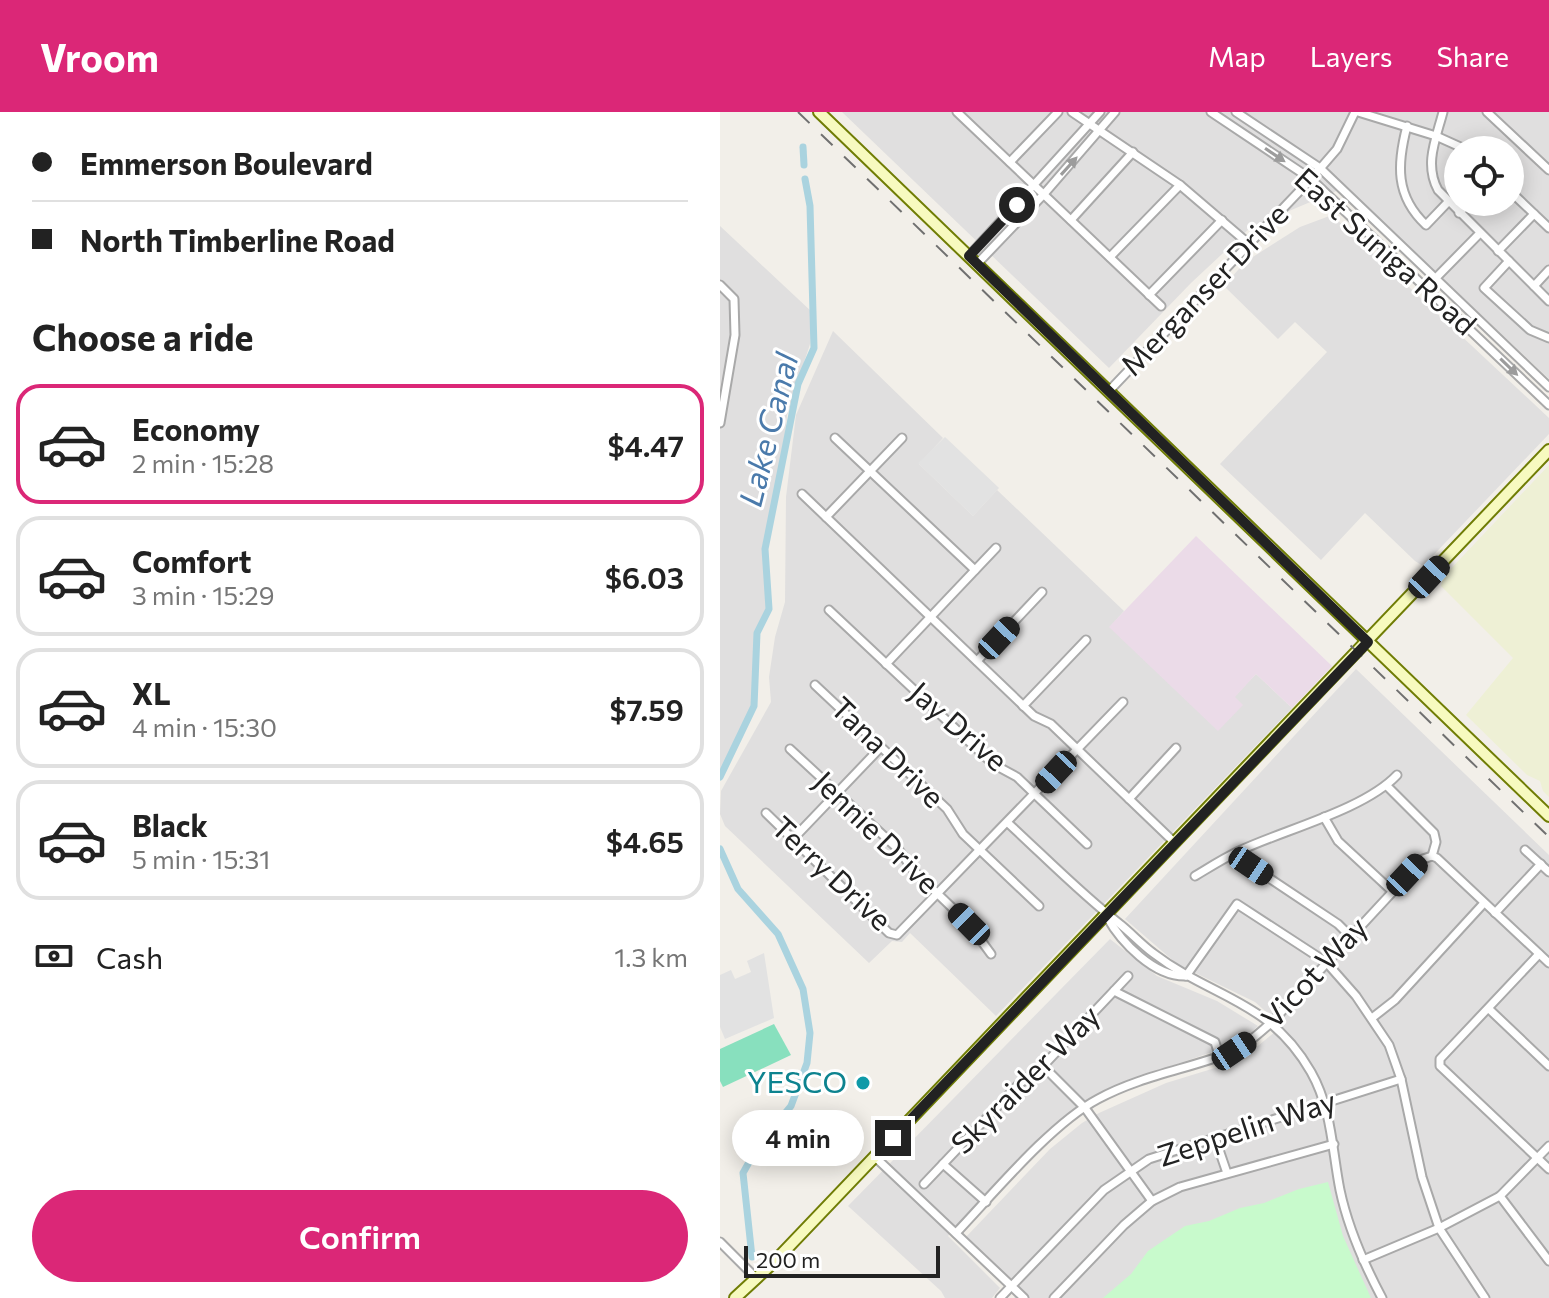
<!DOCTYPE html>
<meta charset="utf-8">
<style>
:root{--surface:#fff;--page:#f6f6f6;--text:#222;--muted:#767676;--line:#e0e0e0;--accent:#db2777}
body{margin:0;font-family:Commissioner,sans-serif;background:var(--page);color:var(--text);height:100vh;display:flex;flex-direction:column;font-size:30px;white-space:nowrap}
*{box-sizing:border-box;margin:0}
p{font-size:26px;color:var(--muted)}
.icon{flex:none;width:44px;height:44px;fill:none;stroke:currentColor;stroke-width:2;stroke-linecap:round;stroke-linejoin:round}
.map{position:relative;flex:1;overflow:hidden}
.drawer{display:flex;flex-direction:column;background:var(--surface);width:720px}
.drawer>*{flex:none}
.banner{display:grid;align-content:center;height:176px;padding:0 32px;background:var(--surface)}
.buttons{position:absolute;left:724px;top:24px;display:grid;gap:16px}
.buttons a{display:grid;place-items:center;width:80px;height:80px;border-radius:50%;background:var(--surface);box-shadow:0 4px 20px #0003;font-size:40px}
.scale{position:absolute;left:24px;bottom:20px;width:196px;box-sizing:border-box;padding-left:8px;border:4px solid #222;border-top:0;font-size:22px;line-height:28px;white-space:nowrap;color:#222;-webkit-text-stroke:6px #fff;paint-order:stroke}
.end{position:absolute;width:36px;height:36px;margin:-18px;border:10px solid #222;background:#fff;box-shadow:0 0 0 4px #fff}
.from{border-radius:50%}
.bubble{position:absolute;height:56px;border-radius:28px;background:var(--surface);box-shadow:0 4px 20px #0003;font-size:26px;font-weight:600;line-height:56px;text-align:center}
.car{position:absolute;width:24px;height:48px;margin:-24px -12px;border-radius:10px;box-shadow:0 0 6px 2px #0007;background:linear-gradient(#222 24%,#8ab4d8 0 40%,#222 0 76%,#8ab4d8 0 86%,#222 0)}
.banner b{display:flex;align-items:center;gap:28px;height:76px;font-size:30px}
.banner b+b{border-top:2px solid var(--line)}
.banner i{width:20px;height:20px;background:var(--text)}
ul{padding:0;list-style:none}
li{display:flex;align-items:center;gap:24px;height:120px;margin:0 16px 12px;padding:0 16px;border:4px solid var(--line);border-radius:24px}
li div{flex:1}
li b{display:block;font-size:30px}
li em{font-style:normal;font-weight:600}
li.selected{border-color:var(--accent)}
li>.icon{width:72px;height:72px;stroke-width:1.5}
h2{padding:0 32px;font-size:36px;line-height:96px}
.pay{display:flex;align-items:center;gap:20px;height:88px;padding:0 32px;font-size:30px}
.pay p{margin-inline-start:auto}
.button{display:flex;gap:16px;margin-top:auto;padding:16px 32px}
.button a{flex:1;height:92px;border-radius:48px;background:var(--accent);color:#fff;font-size:32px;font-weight:600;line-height:92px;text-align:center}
header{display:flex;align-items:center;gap:48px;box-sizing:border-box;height:112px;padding:0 40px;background:var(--accent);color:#fff}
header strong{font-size:38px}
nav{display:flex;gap:44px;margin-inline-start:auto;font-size:28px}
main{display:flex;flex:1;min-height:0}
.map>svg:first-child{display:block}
</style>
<header>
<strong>Vroom</strong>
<nav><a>Map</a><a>Layers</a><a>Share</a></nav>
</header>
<main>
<section class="drawer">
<div class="banner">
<b><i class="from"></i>Emmerson Boulevard</b>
<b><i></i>North Timberline Road</b>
</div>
<h2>Choose a ride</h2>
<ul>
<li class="selected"><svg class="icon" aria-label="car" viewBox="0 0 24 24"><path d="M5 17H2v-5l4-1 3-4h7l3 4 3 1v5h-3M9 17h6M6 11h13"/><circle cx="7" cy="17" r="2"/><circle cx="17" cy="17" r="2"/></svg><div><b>Economy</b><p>2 min · 15:28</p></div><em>$4.47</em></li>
<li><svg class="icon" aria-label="car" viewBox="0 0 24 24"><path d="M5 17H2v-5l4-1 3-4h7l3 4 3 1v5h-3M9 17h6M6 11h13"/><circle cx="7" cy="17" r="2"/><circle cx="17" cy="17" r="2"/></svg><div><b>Comfort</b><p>3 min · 15:29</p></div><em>$6.03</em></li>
<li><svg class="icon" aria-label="car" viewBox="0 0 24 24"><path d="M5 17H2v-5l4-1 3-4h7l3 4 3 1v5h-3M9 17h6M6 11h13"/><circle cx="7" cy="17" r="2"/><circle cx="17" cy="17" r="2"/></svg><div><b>XL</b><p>4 min · 15:30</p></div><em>$7.59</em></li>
<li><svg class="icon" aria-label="car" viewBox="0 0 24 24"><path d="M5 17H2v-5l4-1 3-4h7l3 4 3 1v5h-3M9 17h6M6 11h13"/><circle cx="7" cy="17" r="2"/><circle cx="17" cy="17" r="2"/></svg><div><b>Black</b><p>5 min · 15:31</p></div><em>$4.65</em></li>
</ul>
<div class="pay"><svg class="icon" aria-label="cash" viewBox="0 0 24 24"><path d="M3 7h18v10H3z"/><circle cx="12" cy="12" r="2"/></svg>Cash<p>1.3 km</p></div>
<div class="button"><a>Confirm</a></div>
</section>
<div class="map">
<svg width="829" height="1186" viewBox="0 0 829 1186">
<rect width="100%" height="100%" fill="#f2efe9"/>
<g fill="#e0dfdf" fill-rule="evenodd">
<path d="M122 0H829V267L626 75 531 115 471 171 389 256ZM738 38H790V90H738Z"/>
<polygon points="612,103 829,306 829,322 703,454 695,449 645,401 601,448 500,352 607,240 575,210 558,227 504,174 525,150 580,115"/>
<polygon points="0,114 92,200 90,232 67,303 62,355 45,437 49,497 37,522 34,594 0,666"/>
<polygon points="113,219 223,326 199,352 253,404 277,378 404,499 390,515 522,593 514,585 536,562 572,596 276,904 190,821 182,830 172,829 149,851 5,714 0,702 1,679 51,590 49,565 55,525 65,490 66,385 76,303"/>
<polygon points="636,557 829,743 829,1186 294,1186 301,1177 245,1126 330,1037 362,1011 379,1001 446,971 521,948 562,914 535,890 457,852 405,807"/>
<polygon points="390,827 437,864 497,889 538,914 521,930 440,958 372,987 333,1015 228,1124 280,1176 272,1186 225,1186 221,1179 128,1094"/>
</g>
<polygon fill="#ebdbe8" points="476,424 612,554 572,596 536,562 515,585 523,593 498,619 389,515"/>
<polygon fill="#eef0d5" points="829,353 829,685 823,679 820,669 807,663 746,603 793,546 721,474 723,465"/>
<polygon fill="#c8facc" points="608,1070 623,1124 651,1186 383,1186 411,1162 428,1139 465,1114 489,1109 520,1096 544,1091 579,1077"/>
<polygon fill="#88e0be" points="54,912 71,943 3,975 0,969 0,937"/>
<g fill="#e2e2e2">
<polygon points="225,325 279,376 253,404 198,351"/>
<polygon points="44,841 54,906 5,927 0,915 0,863 11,858 15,867 31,860 27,849"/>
</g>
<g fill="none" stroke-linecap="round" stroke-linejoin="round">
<g stroke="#aad3df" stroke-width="7">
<polyline points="83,35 84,53"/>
<polyline points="0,665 34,594 37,521 49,497 45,437 78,272 94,236 90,94 85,67"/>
<polyline points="0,737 18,777 58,822 83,877 90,921 87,951 71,994 38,1034 23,1061 32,1145"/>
</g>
<g stroke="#a9a9a9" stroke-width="11">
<g id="street">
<polyline points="237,0 441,194"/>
<polyline points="352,0 460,73 529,132"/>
<polyline points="491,0 591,67 829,293"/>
<polyline points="516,0 600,56 829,275"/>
<polyline points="638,0 716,24 747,38"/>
<path d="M723 0C716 27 704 52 718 78L829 189"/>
<polyline points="767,0 829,58"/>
<path d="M687 14C677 52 675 84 706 113L728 90"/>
<polyline points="290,50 338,0"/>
<polyline points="790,79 829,116"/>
<polyline points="739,101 750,90"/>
<polyline points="351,108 413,40"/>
<polyline points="778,139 814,102"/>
<polyline points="249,144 380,0"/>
<polyline points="390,145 460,73"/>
<polyline points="789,149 764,176 810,218 829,226"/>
<polyline points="257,152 324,82 395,0"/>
<polyline points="0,173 14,187 15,223 0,311"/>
<polyline points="814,174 829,158"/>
<polyline points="706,176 760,121"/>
<polyline points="429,183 502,108"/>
<polyline points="389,279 591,67 617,37 635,0"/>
<polyline points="115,326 255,458"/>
<polyline points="82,382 314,604 331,612 455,731"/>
<polyline points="106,405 182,326"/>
<polyline points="109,498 273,652 297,665 367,732"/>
<polyline points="257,549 322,480"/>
<polyline points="166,552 276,436"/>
<polyline points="95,573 227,697 243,722 319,794"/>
<polyline points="303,594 366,528"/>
<polyline points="70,637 178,737 194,759 249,812 271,842"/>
<polyline points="667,674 714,721 716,730 712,744"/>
<polyline points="409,687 456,636"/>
<polyline points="46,701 169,821 177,823 403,590"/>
<polyline points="604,705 618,729 672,779"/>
<path d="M288 711C325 745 361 782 401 813 412 822 422 833 433 841 493 887 549 887 591 960 612 997 612 1038 620 1078 628 1116 644 1152 662 1186"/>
<polyline points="73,727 161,635"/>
<polyline points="805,738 829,760"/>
<polyline points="520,739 531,754 618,812 630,824"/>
<polyline points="712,744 717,746 829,851"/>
<path d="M475 764C490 755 504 746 519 739 563 718 644 698 677 663"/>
<polyline points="775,801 821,752"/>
<path d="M387 805C401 830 434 865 466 864"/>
<polyline points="819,842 720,947 720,954 829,1057"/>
<polyline points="466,864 517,792 606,850 636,884 669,933 681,967 702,1065 719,1116 765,1186"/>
<polyline points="394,879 495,930 499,943"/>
<polyline points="769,897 829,954"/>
<polyline points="652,906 675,888 764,791"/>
<polyline points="323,954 365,996 432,1089"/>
<polyline points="495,1026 507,1061"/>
<polyline points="155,1045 304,1186"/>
<polyline points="223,1052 266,1090"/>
<polyline points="204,1072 298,973 323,954 408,864"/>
<polyline points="780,1084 829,1149"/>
<path d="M236 1121C274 1081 331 1012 378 987 420 964 468 957 512 940 526 934 539 921 551 911L703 747 712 744"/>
<polyline points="0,1130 37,1167"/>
<polyline points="643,1148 719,1116 780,1084 829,1034"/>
<polyline points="280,1186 384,1078 429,1047 681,967"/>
<polyline points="334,1186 404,1113 432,1089 460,1075 614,1032"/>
</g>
</g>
<g stroke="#707d05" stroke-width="14">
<g id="secondary">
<polyline points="99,0 829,704"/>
<polyline points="15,1186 56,1148 829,338"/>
</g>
</g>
<use href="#street" stroke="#fff" stroke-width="7"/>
<use href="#secondary" stroke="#f7fabf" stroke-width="10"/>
<polyline stroke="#707070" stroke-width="2" stroke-dasharray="16 16" stroke-linecap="butt" points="78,0 829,725"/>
</g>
<defs><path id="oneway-solid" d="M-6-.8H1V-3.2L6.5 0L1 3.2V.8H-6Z" transform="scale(2)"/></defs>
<g fill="#9c9c9c">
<use href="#oneway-solid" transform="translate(555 43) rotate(34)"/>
<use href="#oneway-solid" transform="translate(349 54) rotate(-48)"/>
<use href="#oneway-solid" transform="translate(789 255) rotate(44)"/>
</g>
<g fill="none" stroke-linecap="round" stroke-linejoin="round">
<polyline stroke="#222" stroke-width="10" points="173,1026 648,530 249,144 297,93"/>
</g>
<circle fill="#0f9aa8" stroke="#fff" stroke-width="3" cx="143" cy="971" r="8"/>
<g text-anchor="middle" stroke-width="6" stroke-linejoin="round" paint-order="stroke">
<g font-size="30" fill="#222" stroke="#fff">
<text transform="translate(665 140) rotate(42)" y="10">East Suniga Road</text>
<text transform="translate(485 178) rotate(-46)" y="10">Merganser Drive</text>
<text transform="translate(238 615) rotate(41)" y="10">Jay Drive</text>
<text transform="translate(167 641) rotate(44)" y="10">Tana Drive</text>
<text transform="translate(156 721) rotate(44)" y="10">Jennie Drive</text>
<text transform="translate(111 762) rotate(43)" y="10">Terry Drive</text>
<text transform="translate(595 861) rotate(-47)" y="10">Vicot Way</text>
<text transform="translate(306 968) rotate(-45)" y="10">Skyraider Way</text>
<text transform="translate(527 1017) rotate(-18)" y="10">Zeppelin Way</text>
</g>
<g font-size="30" fill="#0d838f" stroke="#fff" text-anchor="end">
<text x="127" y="981">YESCO</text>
</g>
<g font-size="32" font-style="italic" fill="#4a7aab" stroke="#fff">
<text transform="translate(49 318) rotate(-76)" y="11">Lake Canal</text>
</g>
</g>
</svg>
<div class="buttons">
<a><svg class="icon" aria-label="locate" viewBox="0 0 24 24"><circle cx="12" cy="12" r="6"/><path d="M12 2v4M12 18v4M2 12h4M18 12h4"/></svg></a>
</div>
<div class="scale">200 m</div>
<i class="end from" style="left:297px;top:93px"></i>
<i class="end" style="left:173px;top:1026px"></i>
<div class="bubble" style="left:12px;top:998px;width:132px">4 min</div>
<i class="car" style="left:709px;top:465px;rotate:43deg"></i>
<i class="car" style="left:279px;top:526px;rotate:43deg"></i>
<i class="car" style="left:336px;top:660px;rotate:223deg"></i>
<i class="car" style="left:531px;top:754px;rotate:124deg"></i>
<i class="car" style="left:687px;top:763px;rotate:43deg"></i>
<i class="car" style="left:249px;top:812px;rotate:315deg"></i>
<i class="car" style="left:514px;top:939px;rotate:56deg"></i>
</div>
</main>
